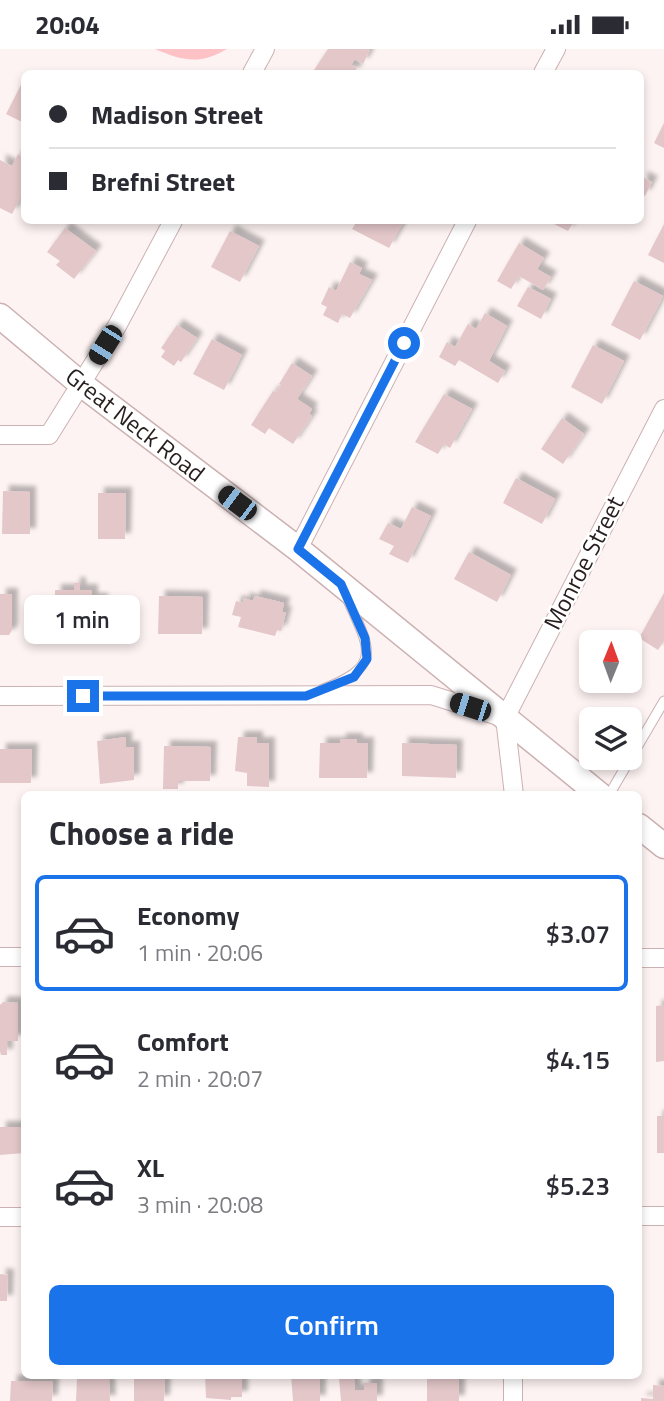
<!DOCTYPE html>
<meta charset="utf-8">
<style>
:root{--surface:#fff;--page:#f7f7f7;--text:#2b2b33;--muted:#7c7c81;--line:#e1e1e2;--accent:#1a73e8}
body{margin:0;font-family:"Titillium Web",sans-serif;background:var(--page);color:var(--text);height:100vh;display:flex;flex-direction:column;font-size:26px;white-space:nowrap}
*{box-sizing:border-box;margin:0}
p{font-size:23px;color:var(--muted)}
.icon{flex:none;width:38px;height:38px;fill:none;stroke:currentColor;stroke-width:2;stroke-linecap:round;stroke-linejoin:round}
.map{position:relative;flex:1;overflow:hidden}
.details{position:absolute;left:21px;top:742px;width:621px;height:588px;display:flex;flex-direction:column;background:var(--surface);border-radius:10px;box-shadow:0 4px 10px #0003}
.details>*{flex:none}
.top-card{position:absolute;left:21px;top:21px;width:623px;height:154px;border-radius:10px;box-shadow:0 4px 10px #0003;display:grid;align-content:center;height:154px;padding:0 28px;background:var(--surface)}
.needle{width:46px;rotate:1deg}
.controls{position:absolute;left:579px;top:581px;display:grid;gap:14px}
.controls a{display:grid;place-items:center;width:63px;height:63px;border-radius:10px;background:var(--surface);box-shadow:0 4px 10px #0003;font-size:35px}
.end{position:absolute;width:32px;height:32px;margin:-16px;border:9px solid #1a73e8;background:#fff;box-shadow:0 0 0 4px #fff}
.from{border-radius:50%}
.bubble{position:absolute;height:49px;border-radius:10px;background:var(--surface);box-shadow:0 4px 10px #0003;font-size:23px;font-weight:600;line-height:49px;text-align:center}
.car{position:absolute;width:21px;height:42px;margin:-21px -10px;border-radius:9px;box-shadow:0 0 5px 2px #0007;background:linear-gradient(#222 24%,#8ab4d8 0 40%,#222 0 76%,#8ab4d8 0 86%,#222 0)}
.top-card b{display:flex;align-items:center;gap:24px;height:66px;font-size:26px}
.top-card b+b{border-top:2px solid var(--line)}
.top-card i{width:18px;height:18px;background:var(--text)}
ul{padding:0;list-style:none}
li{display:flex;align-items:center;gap:21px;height:116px;margin:0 14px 10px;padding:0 14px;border:4px solid transparent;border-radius:10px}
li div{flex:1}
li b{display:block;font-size:26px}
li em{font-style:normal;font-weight:600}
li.on{border-color:var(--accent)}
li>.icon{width:63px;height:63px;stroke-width:1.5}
h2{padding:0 28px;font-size:32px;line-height:84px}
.action{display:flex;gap:14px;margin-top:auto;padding:14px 28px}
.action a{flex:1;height:80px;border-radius:10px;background:var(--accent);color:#fff;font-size:28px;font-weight:600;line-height:80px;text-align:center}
.status{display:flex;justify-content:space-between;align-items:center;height:49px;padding:0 35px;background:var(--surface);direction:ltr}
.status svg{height:19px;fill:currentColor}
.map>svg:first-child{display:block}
</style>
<div class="status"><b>20:04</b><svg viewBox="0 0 49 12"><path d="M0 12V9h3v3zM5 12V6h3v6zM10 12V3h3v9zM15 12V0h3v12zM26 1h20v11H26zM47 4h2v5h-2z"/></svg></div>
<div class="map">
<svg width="664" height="1352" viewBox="0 0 664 1352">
<defs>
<filter id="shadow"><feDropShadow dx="6" dy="-6" stdDeviation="2" flood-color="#0004"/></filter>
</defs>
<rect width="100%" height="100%" fill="#fef3f3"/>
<path fill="#fcc2c6" d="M155 0H227C200 16 183 12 155 0Z"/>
<g fill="#e3c7c9" filter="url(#shadow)">
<polygon points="328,0 369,0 370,1 363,15 355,10 351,16 357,19 354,24 312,24"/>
<polygon points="24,30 24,74 6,65"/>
<polygon points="664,74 664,99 654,94"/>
<polygon points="18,105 24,109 24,142 12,165 0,159 0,111 12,117"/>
<polygon points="642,128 652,133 645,147 640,144"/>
<polygon points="357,172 404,172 389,199 352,180"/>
<polygon points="548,172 574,172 568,182"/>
<polygon points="664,175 664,214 648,206"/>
<polygon points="65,179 96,202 74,230 56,216 60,212 47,203"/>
<polygon points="230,182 259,197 240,233 211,218"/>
<polygon points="519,194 544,209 537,220 551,228 543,241 519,227 511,240 497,232"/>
<polygon points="350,213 362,219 359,225 372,231 350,269 342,265 338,274 323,266 327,258 321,255 329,238 336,242"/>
<polygon points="634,232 663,247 640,291 611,276"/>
<polygon points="528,238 551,250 541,270 517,257"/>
<polygon points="485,264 507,277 489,312 505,322 498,334 459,311 455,317 439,308 447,293 455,298 468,275 476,280"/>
<polygon points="177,276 197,289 181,313 178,311 174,317 161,308 165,302 161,299"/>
<polygon points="212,290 242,306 224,341 193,325"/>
<polygon points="593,296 624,312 602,355 571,338"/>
<polygon points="292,314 312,327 297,350 312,360 309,365 312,367 293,395 269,379 265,385 251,376 273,342 276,343 281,336 279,335"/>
<polygon points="444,345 472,360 450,399 444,395 438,405 415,393"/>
<polygon points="562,369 584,385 563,415 541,400"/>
<polygon points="516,429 555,450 542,475 503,454"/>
<polygon points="3,442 30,443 30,485 2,485"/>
<polygon points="98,444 126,444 125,490 98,490"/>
<polygon points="412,458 431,467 408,514 389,505 394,497 379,490 388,474 401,480"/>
<polygon points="469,503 511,526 497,553 454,530"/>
<polygon points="74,534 80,534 80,541 92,541 92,550 102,550 106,586 85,586 85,590 74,590 74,585 55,585 55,541 74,541"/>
<polygon points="664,544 664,592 658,601 639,589"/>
<polygon points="0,545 12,545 12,581 9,586 0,586"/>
<polygon points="159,547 203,548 202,585 158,585"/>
<polygon points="255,547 284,554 282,563 286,563 281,582 277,581 275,587 238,578 241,568 232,566 236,552 243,554 244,549 253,552"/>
<polygon points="126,688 126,698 134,698 134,731 100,735 97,692"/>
<polygon points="238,688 257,688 257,694 269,694 269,738 247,737 247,724 235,722"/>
<polygon points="340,690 357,690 357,694 368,694 367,729 319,729 320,694 340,694"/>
<polygon points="402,694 457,696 456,729 402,727"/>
<polygon points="164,697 211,698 210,732 178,732 178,740 163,740"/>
<polygon points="0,700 32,700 31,734 0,734"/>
<polygon points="3,953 18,954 18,992 7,992 7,1006 1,1006 0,1002 0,956"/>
<polygon points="664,956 664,1012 656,1013 656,957"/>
<rect x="657" y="1067" width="7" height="37"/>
<polygon points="0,1078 24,1078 24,1104 0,1106"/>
<polygon points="0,1225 8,1226 7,1252 0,1252"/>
<polygon points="134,1326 165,1326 164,1352 134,1352"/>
<polygon points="205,1326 242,1326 242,1348 231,1348 231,1351 206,1349"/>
<polygon points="291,1326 320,1326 320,1352 293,1352"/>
<rect x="427" y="1326" width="32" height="26"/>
<polygon points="77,1329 109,1330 110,1352 76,1352"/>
<polygon points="339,1329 354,1329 355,1341 364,1341 364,1334 377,1334 377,1352 341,1352"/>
<polygon points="11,1332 53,1332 52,1352 10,1352"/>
<polygon points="653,1336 664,1337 664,1352 641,1352 641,1349 653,1350"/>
</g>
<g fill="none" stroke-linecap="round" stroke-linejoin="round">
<g stroke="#ccb1b2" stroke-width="11">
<g id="service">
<path d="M321 641C383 617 371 602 347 549"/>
<polyline points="609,746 664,652"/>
</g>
</g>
<g stroke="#ccb1b2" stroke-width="20">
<g id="minor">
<polyline points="252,24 265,0"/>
<polyline points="543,24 556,0"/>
<polyline points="0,386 49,386 117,277 173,172"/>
<polyline points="298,500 467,172"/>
<polyline points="0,647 431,646 495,666"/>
<polyline points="505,669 664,360"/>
<polyline points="505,669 514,746"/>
<polyline points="0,908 24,908"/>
<polyline points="639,909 664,909"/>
<polyline points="639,1167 664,1167"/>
<polyline points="0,1168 24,1168"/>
<polyline points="513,1326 513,1352"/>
</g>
</g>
<g stroke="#ccb1b2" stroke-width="27">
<g id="secondary">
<polyline points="0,267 81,335 298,500 600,746"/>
<polyline points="639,777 664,797"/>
</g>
</g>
<use href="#service" stroke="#fff" stroke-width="9"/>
<use href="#minor" stroke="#fff" stroke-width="18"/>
<use href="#secondary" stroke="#fff" stroke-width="24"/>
</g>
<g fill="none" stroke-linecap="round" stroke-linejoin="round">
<polyline stroke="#1a73e8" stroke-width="9" points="83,647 306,647 354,628 367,610 365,589 341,535 298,500 404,294"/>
</g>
<g text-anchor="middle" stroke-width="5" stroke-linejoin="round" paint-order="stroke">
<g font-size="24" fill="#281e1f" stroke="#fff">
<text transform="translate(135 376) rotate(38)" y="8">Great Neck Road</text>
<text transform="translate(584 514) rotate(-63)" y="8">Monroe Street</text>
</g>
</g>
</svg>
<div class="controls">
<a><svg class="needle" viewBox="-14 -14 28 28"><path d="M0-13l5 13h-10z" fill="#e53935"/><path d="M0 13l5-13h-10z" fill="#7c7c81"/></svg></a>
<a><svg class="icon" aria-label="layers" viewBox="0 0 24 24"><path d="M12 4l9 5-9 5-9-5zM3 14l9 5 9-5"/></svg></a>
</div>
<i class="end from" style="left:404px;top:294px"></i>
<i class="end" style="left:83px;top:647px"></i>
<div class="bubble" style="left:24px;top:546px;width:116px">1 min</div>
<i class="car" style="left:105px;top:296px;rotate:212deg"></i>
<i class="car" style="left:237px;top:454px;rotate:307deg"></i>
<i class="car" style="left:470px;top:658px;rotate:288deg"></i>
<div class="top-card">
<b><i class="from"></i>Madison Street</b>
<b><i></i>Brefni Street</b>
</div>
<section class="details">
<h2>Choose a ride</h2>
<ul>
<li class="on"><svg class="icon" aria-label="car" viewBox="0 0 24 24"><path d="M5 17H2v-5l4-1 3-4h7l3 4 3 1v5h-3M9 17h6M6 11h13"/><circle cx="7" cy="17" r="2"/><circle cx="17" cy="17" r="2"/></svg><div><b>Economy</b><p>1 min · 20:06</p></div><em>$3.07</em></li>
<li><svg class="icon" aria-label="car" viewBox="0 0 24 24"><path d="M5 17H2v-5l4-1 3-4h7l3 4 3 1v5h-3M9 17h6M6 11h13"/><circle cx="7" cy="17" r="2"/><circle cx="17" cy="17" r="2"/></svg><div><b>Comfort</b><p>2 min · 20:07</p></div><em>$4.15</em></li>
<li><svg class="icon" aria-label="car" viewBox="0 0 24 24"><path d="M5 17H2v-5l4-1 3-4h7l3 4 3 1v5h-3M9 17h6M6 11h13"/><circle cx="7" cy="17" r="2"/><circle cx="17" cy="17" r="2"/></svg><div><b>XL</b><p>3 min · 20:08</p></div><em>$5.23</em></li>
</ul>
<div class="action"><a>Confirm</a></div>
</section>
</div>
